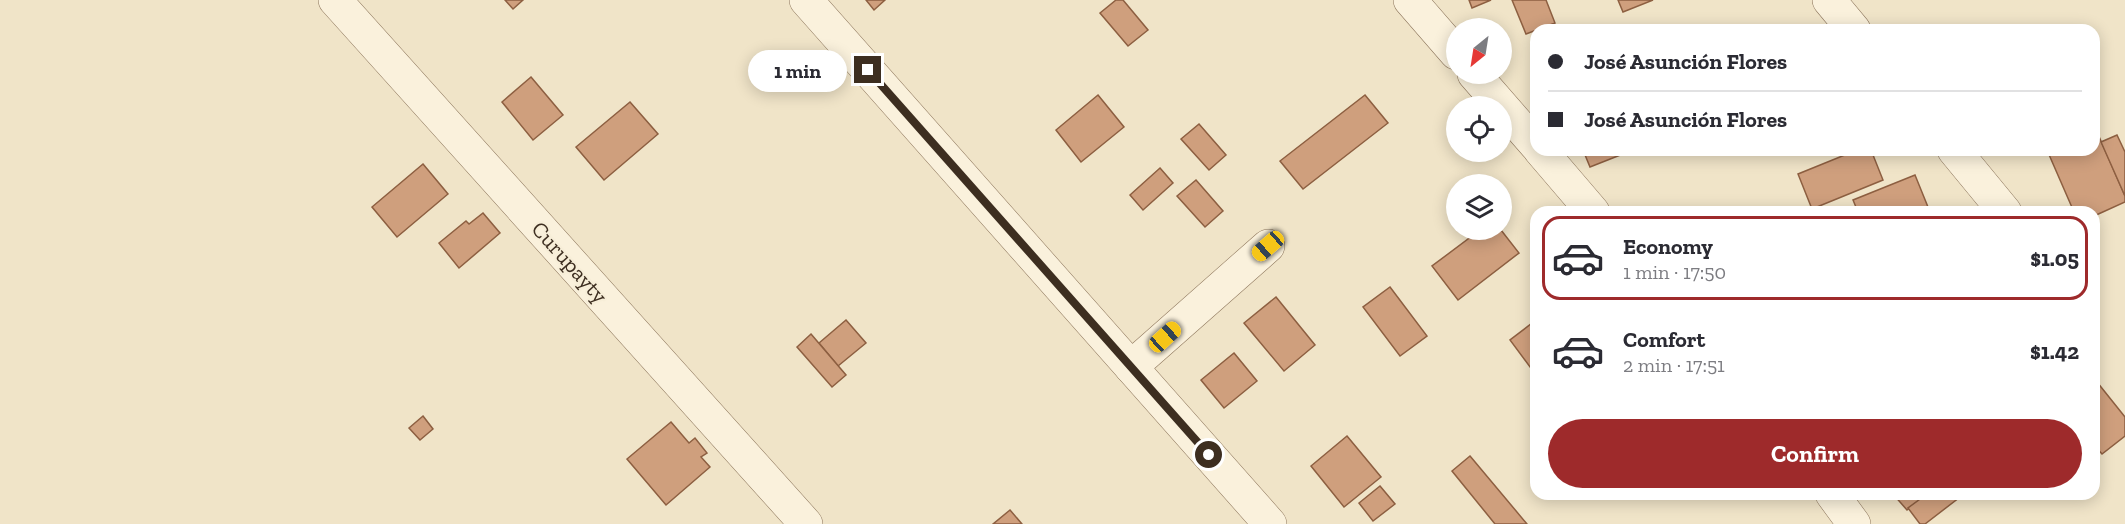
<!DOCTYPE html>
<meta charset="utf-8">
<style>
:root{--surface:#fff;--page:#f2f2f3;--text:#2b2b33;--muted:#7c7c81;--line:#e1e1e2;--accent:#9e2a2b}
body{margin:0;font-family:"Zilla Slab",serif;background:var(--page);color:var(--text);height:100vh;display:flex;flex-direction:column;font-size:22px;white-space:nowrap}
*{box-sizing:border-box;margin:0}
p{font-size:20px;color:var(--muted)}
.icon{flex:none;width:33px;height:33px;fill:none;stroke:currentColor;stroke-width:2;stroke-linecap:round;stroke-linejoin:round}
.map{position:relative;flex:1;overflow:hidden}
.side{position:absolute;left:1530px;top:206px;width:570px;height:294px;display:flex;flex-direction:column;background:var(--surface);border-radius:18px;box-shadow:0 3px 15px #0003}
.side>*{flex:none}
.guide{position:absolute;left:1530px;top:24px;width:570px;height:132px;border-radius:18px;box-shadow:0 3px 15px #0003;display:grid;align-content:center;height:132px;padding:0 18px;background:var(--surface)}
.needle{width:39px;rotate:210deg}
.controls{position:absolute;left:1446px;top:18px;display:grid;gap:12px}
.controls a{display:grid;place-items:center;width:66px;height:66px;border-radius:50%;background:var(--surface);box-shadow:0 3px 15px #0003;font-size:30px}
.end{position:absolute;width:27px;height:27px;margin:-14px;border:8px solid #3d2e20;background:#fff;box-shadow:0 0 0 3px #fff}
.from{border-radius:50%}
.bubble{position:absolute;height:42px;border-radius:21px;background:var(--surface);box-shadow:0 3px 15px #0003;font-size:20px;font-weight:700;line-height:42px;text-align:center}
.car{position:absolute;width:18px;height:36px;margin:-18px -9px;border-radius:8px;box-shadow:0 0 4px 2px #0007;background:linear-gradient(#f5c518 24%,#345 0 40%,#f5c518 0 76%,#345 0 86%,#f5c518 0)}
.guide b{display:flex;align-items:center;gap:21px;height:57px;font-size:22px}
.guide b+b{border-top:2px solid var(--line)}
.guide i{width:15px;height:15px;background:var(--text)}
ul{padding:10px 0 0;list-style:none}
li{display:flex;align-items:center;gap:18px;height:84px;margin:0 12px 9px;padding:0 6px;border:3px solid transparent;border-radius:18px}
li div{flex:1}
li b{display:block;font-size:22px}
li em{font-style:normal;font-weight:700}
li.active{border-color:var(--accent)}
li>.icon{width:54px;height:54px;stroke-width:1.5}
.button{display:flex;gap:12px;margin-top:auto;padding:12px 18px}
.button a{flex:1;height:69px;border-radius:36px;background:var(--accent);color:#fff;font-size:24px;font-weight:700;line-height:69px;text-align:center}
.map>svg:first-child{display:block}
</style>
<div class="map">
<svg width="2125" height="524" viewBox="0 0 2125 524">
<rect width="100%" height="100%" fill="#f0e4c8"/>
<g fill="#cf9f7d" stroke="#8d5f41" stroke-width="1.5">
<polygon points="505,0 523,0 513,9"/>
<polygon points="866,0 885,0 874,10"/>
<polygon points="1116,0 1123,0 1148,30 1128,46 1100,13"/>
<polygon points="1469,0 1491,0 1472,8"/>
<polygon points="1512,0 1546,0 1555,23 1526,34"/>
<polygon points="1618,0 1653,0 1623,12"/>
<polygon points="531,77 563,115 533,140 502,102"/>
<polygon points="1098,95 1124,127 1081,162 1056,130"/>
<polygon points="1365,95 1388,123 1303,189 1280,161"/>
<polygon points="630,102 658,134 604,180 576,147"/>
<polygon points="1199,124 1226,155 1209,170 1181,139"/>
<polygon points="2094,125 2125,196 2125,202 2094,216 2094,212 2074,212 2047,150 2094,150"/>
<polygon points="2117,135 2125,152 2125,196 2101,142"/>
<polygon points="1583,150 1633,150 1590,167"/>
<polygon points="1857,150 1871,150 1883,180 1812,209 1798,174"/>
<polygon points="423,164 448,194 397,237 372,207"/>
<polygon points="1160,168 1173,183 1143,210 1130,195"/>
<polygon points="1915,175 1930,212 1858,212 1853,200"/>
<polygon points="1196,180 1223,211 1205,227 1177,196"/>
<polygon points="483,213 500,233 459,268 439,243 466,221 469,224"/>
<polygon points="1480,230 1501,230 1519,253 1458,300 1432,266"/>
<polygon points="1390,287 1427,336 1400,356 1363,307"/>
<polygon points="1276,297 1315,345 1284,371 1244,323"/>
<polygon points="846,320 866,343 838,366 819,343"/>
<polygon points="1536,320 1536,375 1510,340"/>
<polygon points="811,334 846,375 832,387 797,347"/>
<polygon points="1234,353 1257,381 1224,408 1201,380"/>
<polygon points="2097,382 2125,417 2125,436 2102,454 2094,445 2094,384"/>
<polygon points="423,416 433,429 420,440 409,428"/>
<polygon points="671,422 689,443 695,438 707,453 701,457 710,467 666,505 627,459"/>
<polygon points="1347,436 1381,477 1344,507 1311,466"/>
<polygon points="1470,456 1527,524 1495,524 1452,471"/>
<polygon points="1380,486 1395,504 1373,521 1359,503"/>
<polygon points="1893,494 1927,494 1907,510"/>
<polygon points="1927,494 1964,494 1925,524 1920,524 1908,508"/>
<polygon points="1010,510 1022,524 993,524"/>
</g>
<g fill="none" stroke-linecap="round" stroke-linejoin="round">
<g stroke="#8d765c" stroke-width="34">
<g id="minor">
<polyline points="335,0 806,524"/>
<polyline points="806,0 1270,524"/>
<polyline points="1410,0 1456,53"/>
<polyline points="1829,0 1854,30"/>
<polyline points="1474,74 1536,145"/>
<polyline points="1540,150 1593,212"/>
<polyline points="1954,150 2005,212"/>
<polyline points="1131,367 1268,246"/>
<polyline points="1832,494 1854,524"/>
</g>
</g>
<use href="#minor" stroke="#faf1dc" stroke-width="33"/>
</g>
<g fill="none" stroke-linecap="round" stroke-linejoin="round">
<polyline stroke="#3d2e20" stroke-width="8" points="868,70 1209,455"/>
</g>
<g text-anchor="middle" stroke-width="4.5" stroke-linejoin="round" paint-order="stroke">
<g font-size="22" fill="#3d2e20" stroke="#f7eed8">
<text transform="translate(570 262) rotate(48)" y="8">Curupayty</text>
</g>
</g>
</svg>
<div class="controls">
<a><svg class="needle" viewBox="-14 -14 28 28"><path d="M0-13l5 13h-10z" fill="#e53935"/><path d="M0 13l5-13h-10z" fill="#7c7c81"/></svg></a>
<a><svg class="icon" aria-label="locate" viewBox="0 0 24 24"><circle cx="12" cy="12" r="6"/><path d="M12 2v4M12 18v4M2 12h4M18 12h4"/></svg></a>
<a><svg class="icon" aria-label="layers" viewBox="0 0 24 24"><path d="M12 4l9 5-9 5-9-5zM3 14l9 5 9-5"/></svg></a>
</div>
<i class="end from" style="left:1209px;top:455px"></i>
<i class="end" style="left:868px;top:70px"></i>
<div class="bubble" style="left:748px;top:50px;width:99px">1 min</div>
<i class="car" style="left:1268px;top:246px;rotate:229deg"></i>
<i class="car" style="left:1165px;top:337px;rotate:48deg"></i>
<div class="guide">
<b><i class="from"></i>José Asunción Flores</b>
<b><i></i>José Asunción Flores</b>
</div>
<section class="side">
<ul>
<li class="active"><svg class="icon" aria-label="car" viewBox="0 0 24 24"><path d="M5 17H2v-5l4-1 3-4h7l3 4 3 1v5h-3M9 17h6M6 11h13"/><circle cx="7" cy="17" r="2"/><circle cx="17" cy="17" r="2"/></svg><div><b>Economy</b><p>1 min · 17:50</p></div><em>$1.05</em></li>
<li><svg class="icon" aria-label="car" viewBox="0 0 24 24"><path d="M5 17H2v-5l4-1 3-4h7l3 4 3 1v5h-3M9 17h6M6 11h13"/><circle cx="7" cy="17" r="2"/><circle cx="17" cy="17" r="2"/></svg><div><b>Comfort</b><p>2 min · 17:51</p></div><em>$1.42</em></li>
</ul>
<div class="button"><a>Confirm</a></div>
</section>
</div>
